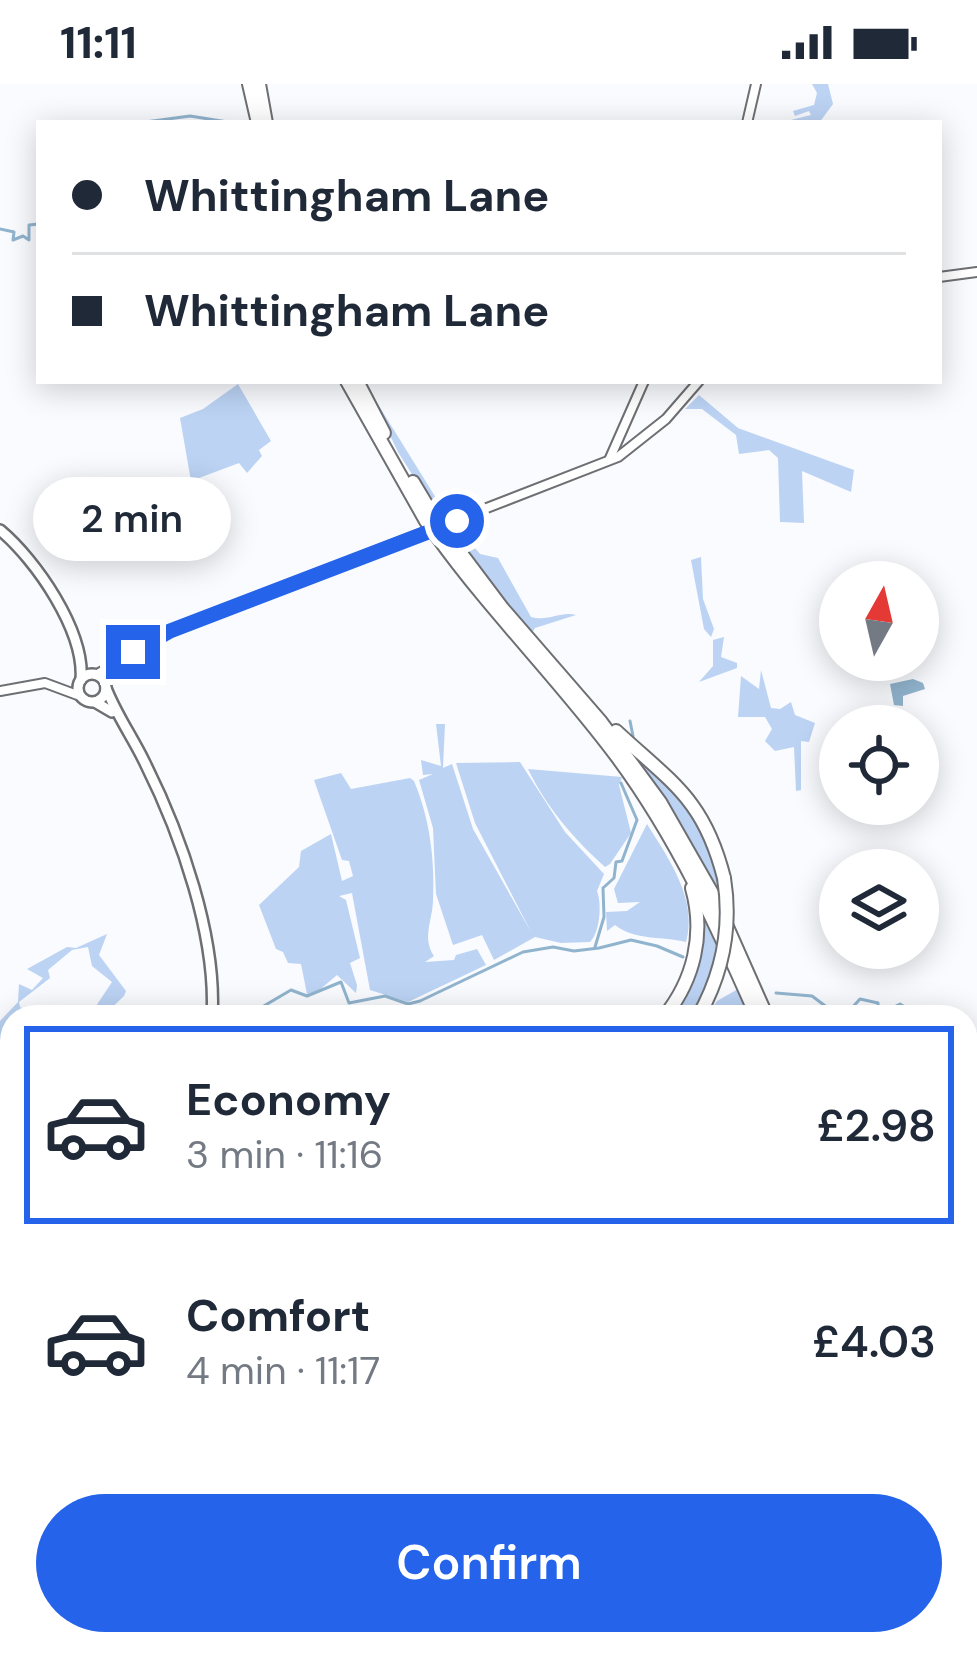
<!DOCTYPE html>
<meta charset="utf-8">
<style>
:root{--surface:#fff;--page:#f6f6f7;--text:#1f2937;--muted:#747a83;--line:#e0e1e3;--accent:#2563eb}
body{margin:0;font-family:"DM Sans",sans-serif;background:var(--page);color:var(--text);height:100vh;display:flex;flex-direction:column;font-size:45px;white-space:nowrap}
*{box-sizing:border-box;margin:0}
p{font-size:39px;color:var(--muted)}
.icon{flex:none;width:66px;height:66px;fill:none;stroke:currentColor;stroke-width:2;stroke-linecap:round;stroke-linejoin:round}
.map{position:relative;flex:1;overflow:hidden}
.drawer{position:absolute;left:0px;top:921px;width:978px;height:651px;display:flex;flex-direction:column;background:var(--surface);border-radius:36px 36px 0 0;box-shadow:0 6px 30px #0003}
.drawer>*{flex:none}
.hud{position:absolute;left:36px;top:36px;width:906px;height:264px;border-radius:0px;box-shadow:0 6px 30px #0003;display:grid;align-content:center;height:264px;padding:0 36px;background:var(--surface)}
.needle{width:78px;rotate:8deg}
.fabs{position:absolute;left:819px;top:477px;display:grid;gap:24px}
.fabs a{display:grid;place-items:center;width:120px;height:120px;border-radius:50%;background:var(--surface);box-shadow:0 6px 30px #0003;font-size:60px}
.end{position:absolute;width:54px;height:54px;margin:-27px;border:15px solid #2563eb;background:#fff;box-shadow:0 0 0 6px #fff}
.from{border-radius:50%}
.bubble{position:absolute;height:84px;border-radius:42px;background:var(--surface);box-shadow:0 6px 30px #0003;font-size:39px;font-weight:600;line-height:84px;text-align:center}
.hud b{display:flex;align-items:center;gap:42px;height:114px;font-size:45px}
.hud b+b{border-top:3px solid var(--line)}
.hud i{width:30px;height:30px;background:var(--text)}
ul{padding:21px 0 0;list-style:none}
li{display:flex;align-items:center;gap:36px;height:198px;margin:0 24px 18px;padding:0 12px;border:6px solid transparent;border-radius:0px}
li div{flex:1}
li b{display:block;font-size:45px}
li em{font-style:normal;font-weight:600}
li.on{border-color:var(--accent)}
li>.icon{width:108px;height:108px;stroke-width:1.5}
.button{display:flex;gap:24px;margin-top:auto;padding:24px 36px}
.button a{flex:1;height:138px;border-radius:72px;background:var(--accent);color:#fff;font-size:48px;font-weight:600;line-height:138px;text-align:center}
.status{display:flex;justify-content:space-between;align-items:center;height:84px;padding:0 60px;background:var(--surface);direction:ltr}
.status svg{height:33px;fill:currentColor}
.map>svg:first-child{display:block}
</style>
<div class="status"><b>11:11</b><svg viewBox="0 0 49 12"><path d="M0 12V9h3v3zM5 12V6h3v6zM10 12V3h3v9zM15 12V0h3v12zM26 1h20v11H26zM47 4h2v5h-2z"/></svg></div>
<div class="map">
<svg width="977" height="1570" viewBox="0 0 977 1570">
<rect width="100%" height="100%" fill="#f9fbfe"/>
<polygon fill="#feeafa" points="966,1390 977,1402 977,1570 797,1570 792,1560 966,1560"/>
<polygon fill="#eaf0fa" points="443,1560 491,1560 494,1570 421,1570 419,1565"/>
<g fill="#bcd3f4">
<polygon points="812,0 828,0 833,20 819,39 779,39 811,31 809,27 795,32 793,27 814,21 817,9"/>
<polygon points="238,300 271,357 259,366 262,372 247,389 239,379 191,397 180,334 203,325"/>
<polygon points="366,301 449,435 442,438 398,368"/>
<polygon points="699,311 738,344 854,386 851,408 802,387 804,439 780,438 778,374 769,366 739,370 736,351 702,325 685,325"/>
<path d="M457 442 480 470 498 474 531 533C548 538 561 527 576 531L535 544 532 549 499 512 450 444Z"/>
<polygon points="701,473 703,515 714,545 711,553 704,545 691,476"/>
<polygon points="724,553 721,573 737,579 737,584 699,598 713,582 713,556"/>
<polygon points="761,586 771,624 780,625 791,618 795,631 815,639 809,658 801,657 801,706 796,707 794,663 775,667 765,657 772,645 765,633 738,633 741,592 759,605"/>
<path d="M436 640H445L443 684 452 680 473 745 531 848 475 739 456 679 520 678 565 748 604 790 597 807C602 820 600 848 590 858L561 859 535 853 494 876 482 851 453 861 436 810 433 744 419 696 433 690 423 691 421 676 441 682Z"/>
<path d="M646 676C690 718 716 756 721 819L683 744 639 681Z"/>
<path d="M528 685 622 693 619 701 631 749 610 780 605 783C575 756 546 723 528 685Z"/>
<path d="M341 689 351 705 410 694 414 697C430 735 435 776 433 817 432 838 422 854 434 872L425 878 454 876 456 871 477 865 486 881 408 918 370 906 352 809 339 812 346 816 360 874 350 879 357 901 356 909 337 891 317 908 307 910 301 880 288 879 283 868 276 865 259 821 299 783 301 767 331 750 342 797 353 792 349 777 342 776 314 696Z"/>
<path d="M647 740C669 775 698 816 686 858 662 852 635 857 615 841L607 847 606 828 627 827 640 818 618 819 614 805Z"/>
<polygon points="700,823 720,855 711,891 690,933 667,933 677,920"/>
<polygon points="107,850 99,871 126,907 124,912 102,933 96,933 96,922 112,898 92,882 88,863 72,866 48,886 50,894 19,918 20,923 39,933 12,933 12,972 0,974 0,937 18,918 19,900 32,906 43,894 27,885 67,863 76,864"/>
<polygon points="738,905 752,933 706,933 717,917"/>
<rect x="148" y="1560" width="57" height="10"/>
</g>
<polygon fill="#91b4ce" points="913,595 923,599 925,605 903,612 903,622 894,621 890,600"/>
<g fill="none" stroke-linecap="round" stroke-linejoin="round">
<g stroke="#91b4ce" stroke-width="3">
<polyline points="138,39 190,32 234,39"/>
<polyline points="0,145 14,148 13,156 23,152 29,156 29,141 39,140"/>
<polyline points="630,637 633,652"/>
<polyline points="595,863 604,833 603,804 614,794 616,778 622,777 637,736 621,699"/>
<polyline points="776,909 812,912 832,927 850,926 860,915 878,919 878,933"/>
<polyline points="245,933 291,906 307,912 341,898 349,919 385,912 408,920 420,917 523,868 553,863 574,867 599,864 631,856 657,862 683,873"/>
<polyline points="895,933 896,922 900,920 920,933"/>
<polyline points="966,948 977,949"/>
<polyline points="0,1106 12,1110"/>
</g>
<g stroke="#6d6f72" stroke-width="12">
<g id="secondary">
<polyline points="747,39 756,0"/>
<polyline points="939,193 977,188"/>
<polyline points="610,374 644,297"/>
<polyline points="96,591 165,549 618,373 666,335 699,297"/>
<polyline points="0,607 45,599 80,612"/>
<polyline points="0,1064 12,1083"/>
<polyline points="966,1239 977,1236"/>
<polyline points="0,1302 12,1301"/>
<polyline points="0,1323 12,1321"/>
<polyline points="0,1411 12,1410"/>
<polyline points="966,1491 977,1486"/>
<polyline points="787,1560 793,1570"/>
<polyline points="831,1570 844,1560"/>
</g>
</g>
<g stroke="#6d6f72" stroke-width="14">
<g id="primary">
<path d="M0 446C36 476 85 547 81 596"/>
<circle cx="92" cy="604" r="14"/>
<path d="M106 604C116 630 133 654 145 679 181 751 217 853 212 933"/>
<polyline points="95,618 112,628"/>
</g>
</g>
<g stroke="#6d6f72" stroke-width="16">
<g id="highway">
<polyline points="249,0 258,39"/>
<polyline points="259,0 266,39"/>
<polyline points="347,297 426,437"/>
<polyline points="357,297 384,349"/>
<polyline points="413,398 435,435"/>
<polyline points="445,448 503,525 601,638 660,718 712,809 767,933"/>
<path d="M437 452C493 530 561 597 618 674 677 754 717 842 757 933"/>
<path d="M616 647C672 699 704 715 724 794"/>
<path d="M664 933C694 896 705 850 692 804"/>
<polyline points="0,1207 12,1205"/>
<polyline points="0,1227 12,1226"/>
<polyline points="0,1240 12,1240"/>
<polyline points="966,1328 977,1343"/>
<polyline points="966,1353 977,1367"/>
<polyline points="100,1570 100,1560"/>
</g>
</g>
<use href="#secondary" stroke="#fff" stroke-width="8"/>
<use href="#primary" stroke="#fff" stroke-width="9"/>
<use href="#highway" stroke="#fff" stroke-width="12"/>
<g stroke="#6d6f72" stroke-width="16" stroke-linecap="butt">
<g id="highway-bridge">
<polyline points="426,437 437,452"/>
<path d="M698 933C723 889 732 844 724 794"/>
</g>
</g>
<use href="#highway-bridge" stroke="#fff" stroke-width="12"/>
</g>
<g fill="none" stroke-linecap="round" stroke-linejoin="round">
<polyline stroke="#2563eb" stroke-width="15" points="133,568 170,547 457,437"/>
</g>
</svg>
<div class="fabs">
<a><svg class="needle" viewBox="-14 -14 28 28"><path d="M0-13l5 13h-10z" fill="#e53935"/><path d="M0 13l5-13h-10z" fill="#747a83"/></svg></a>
<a><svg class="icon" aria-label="locate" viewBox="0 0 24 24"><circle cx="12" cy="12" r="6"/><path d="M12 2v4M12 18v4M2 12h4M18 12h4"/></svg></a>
<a><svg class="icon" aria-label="layers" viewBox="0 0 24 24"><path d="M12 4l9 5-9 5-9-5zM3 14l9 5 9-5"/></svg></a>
</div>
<i class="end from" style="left:457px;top:437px"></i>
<i class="end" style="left:133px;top:568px"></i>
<div class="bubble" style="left:33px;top:393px;width:198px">2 min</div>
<div class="hud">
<b><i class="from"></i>Whittingham Lane</b>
<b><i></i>Whittingham Lane</b>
</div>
<section class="drawer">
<ul>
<li class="on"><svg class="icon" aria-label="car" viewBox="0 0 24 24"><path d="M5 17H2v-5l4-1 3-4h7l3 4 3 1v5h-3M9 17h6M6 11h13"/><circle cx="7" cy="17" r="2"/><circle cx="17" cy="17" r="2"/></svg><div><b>Economy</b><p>3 min · 11:16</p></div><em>£2.98</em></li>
<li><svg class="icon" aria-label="car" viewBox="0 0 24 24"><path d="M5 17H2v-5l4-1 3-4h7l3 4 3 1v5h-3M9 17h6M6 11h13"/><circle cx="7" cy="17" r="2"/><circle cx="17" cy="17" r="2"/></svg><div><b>Comfort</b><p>4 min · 11:17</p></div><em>£4.03</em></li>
</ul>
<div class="button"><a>Confirm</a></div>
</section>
</div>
